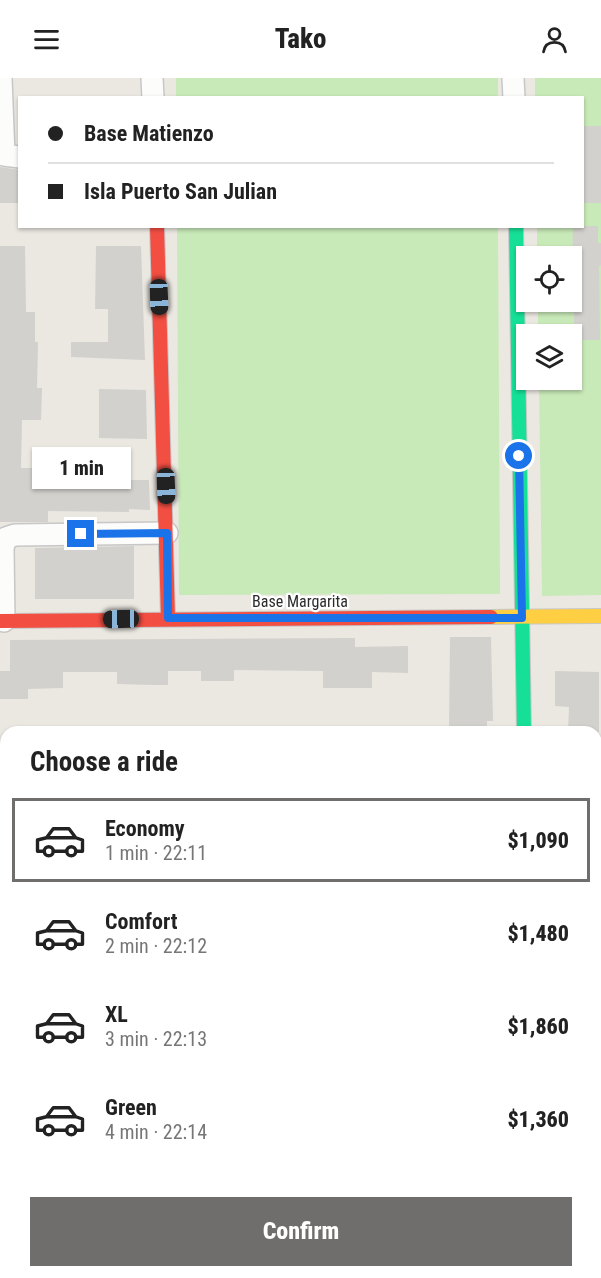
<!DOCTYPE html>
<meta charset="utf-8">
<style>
:root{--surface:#fff;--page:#f6f6f6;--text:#222;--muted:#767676;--line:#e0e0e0;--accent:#6f6e6c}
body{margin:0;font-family:"Roboto Condensed",sans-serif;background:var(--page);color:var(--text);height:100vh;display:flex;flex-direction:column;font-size:22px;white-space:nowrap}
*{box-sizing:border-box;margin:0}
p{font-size:20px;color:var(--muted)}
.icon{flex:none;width:33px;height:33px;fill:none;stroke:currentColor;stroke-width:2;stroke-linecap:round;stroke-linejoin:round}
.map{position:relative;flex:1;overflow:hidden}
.panel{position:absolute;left:0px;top:648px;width:602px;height:552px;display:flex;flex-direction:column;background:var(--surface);border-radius:18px 18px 0 0;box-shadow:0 2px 4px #0004}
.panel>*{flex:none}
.guide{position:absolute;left:18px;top:18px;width:566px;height:132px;border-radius:0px;box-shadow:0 2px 4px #0004;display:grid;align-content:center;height:132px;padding:0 30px;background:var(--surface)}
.fabs{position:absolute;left:516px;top:168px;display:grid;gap:12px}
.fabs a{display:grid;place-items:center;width:66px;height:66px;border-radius:0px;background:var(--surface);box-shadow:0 2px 4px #0004;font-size:30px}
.end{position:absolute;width:27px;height:27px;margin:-14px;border:8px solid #1a73e8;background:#fff;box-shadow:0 0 0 3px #fff}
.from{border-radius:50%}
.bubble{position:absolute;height:42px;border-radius:0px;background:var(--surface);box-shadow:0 2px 4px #0004;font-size:20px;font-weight:800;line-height:42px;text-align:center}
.car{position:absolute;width:18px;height:36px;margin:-18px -9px;border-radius:8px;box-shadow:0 0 4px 2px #0007;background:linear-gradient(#222 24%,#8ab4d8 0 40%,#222 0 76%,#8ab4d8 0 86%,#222 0)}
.guide b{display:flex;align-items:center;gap:21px;height:57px;font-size:22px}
.guide b+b{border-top:2px solid var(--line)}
.guide i{width:15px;height:15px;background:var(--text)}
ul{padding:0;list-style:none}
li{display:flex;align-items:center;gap:18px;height:84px;margin:0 12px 9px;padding:0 18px;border:3px solid transparent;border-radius:0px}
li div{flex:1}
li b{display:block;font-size:22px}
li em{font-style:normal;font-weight:800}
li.active{border-color:var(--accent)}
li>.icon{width:54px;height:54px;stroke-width:1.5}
h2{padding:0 30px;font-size:27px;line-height:72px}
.button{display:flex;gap:12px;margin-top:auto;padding:12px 30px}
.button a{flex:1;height:69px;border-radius:0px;background:var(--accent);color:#fff;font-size:24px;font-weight:800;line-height:69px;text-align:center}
header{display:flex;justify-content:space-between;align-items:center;height:78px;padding:0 30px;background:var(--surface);font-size:27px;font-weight:800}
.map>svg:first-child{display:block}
</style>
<header><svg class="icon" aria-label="menu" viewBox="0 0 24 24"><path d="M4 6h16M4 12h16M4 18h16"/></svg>Tako<svg class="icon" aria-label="person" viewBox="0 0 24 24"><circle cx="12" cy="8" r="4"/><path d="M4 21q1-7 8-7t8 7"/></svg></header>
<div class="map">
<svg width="601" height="1200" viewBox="0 0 601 1200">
<rect width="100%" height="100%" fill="#ebe8e2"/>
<g fill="#c8e9b8">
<rect x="176" y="0" width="322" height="19"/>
<polygon points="535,0 601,0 601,517 542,518 539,302 572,302 572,256 538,256 538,224 572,224 572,178 537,178 537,149 582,148 582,20 535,19"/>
<polygon points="177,149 498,149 500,516 179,517"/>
</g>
<g fill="#d3d1cd">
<rect x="582" y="48" width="19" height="77"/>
<polygon points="0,89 20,92 20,125 0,125"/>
<polygon points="573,148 598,148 598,165 601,165 601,187 599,188 600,262 574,262 574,192 572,192"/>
<polygon points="0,168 25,168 26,234 35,234 35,264 38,264 37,310 42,310 41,342 22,342 21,390 47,390 47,402 149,402 150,432 129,431 129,434 48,433 48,444 0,444"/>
<polygon points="96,168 141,168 145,282 71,279 71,264 108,264 108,231 95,231"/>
<polygon points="99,311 146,312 147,361 99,360"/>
<polygon points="134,468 134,521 35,521 35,470"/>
<polygon points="450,559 491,559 493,643 487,643 487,654 449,654"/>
<polygon points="355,560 355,569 408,568 408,595 372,594 372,610 323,610 323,593 234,592 234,603 201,603 201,593 168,593 168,607 154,607 117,606 117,594 63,594 63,610 28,611 28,621 0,621 0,593 10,593 10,562"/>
<polygon points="555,593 599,594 599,654 568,654 569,629 555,628"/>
</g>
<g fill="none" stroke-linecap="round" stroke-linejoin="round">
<g stroke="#c8c7c7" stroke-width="24">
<g id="street">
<polyline points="1,0 4,77 20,79"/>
<polyline points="152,0 153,20"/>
<polyline points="513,0 514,20"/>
<polyline points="4,543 3,470 6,460 15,457 167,455"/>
<polyline points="0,790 6,790"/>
<polyline points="596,811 601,811"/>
<polyline points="0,816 6,816"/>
<polyline points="0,1030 6,1030"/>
<polyline points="596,1040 601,1040"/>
<polyline points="528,1194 528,1200"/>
</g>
</g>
<g stroke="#c8c7c7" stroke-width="16">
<polyline id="fast" points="516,148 524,654"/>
</g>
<g stroke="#c8c7c7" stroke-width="16">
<polyline id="slow" points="491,539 601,538"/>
</g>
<g stroke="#c8c7c7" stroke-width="16">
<g id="jam">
<polyline points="157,148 168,540"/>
<polyline points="0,543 491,539"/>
</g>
</g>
<use href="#street" stroke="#fcfcfb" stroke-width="21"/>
<use href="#fast" stroke="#16e098" stroke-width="14"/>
<use href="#slow" stroke="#ffcf43" stroke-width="14"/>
<use href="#jam" stroke="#f24e42" stroke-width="14"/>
</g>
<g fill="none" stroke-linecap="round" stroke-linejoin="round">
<polyline stroke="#1a73e8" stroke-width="8" points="81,456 167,455 168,540 522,540 519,378"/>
</g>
<g text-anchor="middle" stroke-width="4.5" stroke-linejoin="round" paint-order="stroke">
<g font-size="16" fill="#2c2c2c" stroke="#fff">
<text x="300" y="529">Base Margarita</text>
</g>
</g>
</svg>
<div class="fabs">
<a><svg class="icon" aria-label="locate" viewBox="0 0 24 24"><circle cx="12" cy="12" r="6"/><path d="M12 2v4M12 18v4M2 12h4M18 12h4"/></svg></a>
<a><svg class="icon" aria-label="layers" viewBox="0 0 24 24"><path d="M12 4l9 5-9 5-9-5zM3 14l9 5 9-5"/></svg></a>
</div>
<i class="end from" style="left:519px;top:378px"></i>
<i class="end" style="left:81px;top:456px"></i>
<div class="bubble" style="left:32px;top:369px;width:99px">1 min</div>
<i class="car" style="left:159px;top:219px;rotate:178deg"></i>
<i class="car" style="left:166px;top:408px;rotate:178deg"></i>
<i class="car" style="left:121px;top:541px;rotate:269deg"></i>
<div class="guide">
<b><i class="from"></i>Base Matienzo</b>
<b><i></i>Isla Puerto San Julian</b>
</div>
<section class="panel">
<h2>Choose a ride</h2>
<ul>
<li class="active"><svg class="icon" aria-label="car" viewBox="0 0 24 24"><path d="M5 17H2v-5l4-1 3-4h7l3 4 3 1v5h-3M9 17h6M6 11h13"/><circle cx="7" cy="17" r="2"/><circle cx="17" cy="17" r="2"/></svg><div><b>Economy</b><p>1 min · 22:11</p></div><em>$1,090</em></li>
<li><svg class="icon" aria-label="car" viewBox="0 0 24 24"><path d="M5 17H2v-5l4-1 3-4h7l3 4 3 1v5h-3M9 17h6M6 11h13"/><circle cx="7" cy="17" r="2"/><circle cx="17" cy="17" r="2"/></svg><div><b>Comfort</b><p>2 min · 22:12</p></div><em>$1,480</em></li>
<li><svg class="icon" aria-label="car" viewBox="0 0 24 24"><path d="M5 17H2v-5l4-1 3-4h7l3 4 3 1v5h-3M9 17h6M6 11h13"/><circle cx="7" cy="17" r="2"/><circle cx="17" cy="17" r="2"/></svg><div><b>XL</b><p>3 min · 22:13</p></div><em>$1,860</em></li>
<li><svg class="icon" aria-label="car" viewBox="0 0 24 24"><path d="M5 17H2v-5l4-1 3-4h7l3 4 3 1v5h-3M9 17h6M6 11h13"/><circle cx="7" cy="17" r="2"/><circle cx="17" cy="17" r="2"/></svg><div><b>Green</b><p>4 min · 22:14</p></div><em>$1,360</em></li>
</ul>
<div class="button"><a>Confirm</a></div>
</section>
</div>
